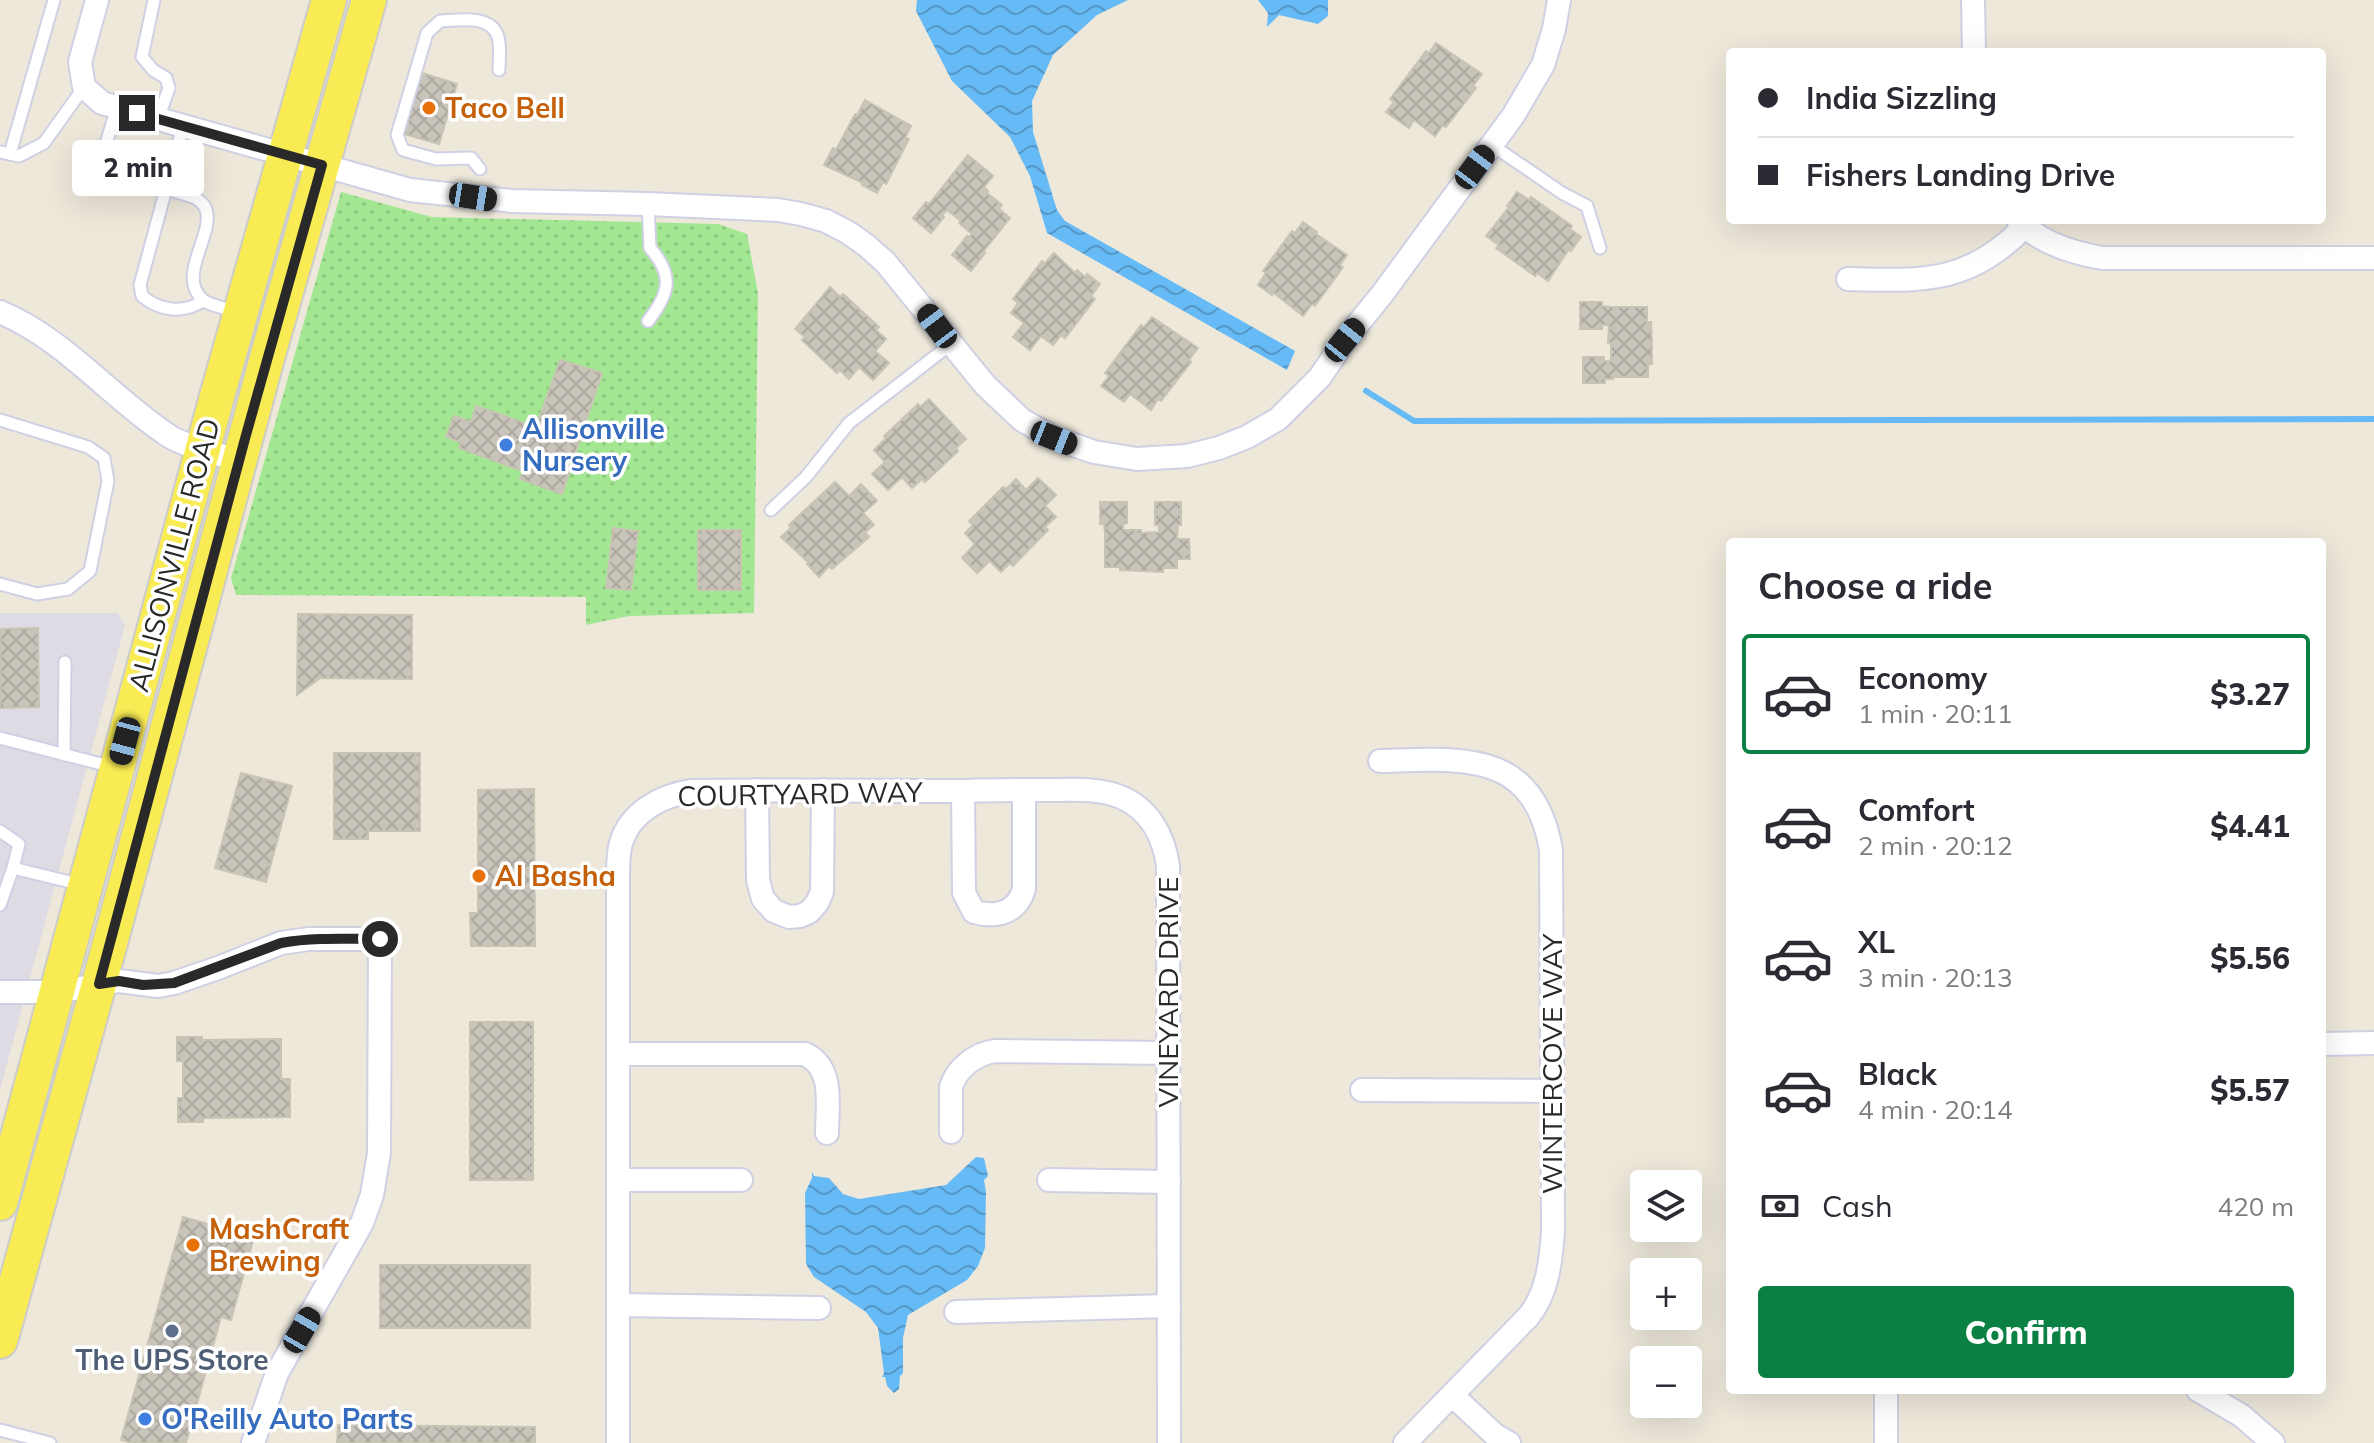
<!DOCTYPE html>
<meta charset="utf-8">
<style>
:root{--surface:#fff;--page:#f7f7f7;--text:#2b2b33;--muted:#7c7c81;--line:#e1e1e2;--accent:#0b8043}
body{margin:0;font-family:Mulish,sans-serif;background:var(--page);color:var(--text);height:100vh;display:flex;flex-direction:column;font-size:30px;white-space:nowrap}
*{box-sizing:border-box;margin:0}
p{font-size:26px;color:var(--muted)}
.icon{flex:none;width:44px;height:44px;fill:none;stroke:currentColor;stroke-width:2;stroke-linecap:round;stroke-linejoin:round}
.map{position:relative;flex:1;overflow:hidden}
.side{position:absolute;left:1726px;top:538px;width:600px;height:856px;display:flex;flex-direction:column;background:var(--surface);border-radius:8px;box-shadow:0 8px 32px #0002}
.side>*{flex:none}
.top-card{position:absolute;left:1726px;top:48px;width:600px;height:176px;border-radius:8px;box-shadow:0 8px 32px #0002;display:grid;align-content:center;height:176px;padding:0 32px;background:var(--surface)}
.fabs{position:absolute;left:1630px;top:1170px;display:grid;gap:16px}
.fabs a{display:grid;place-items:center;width:72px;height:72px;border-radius:8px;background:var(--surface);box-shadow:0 8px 32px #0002;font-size:40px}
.end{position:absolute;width:36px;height:36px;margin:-18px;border:10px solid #292929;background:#fff;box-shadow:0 0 0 4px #fff}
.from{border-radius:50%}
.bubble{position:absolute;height:56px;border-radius:8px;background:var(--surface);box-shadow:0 8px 32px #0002;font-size:26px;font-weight:800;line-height:56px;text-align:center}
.car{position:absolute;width:24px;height:48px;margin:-24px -12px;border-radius:10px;box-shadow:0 0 6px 2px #0007;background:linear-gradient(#222 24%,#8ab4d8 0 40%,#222 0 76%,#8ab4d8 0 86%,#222 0)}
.top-card b{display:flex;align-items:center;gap:28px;height:76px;font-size:30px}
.top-card b+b{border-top:2px solid var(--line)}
.top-card i{width:20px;height:20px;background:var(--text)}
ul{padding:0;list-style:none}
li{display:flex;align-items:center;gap:24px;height:120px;margin:0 16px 12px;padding:0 16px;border:4px solid transparent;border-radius:8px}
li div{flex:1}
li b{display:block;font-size:30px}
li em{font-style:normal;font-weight:800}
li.active{border-color:var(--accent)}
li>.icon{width:72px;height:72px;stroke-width:1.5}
h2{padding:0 32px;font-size:36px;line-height:96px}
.pay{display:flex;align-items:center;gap:20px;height:88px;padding:0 32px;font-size:30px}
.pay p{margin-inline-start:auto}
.action{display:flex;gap:16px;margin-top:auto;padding:16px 32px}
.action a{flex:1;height:92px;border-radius:8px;background:var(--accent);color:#fff;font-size:32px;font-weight:800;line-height:92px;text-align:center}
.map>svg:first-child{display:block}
</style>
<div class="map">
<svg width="2374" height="1443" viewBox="0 0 2374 1443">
<defs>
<pattern id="park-dots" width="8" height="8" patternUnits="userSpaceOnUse" patternTransform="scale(2)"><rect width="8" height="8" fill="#a3e793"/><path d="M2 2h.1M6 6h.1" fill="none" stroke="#8cc67f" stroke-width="1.8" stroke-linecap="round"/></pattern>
<pattern id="water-waves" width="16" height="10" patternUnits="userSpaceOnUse" patternTransform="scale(2)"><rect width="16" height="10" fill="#66baf5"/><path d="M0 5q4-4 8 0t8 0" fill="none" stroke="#5497c6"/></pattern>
<pattern id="building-cross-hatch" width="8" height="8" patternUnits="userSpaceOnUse" patternTransform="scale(2)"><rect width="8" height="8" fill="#c8c4ba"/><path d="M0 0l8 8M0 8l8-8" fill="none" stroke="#aca8a0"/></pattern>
</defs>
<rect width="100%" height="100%" fill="#ede8da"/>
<polygon fill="#dfdbe4" points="0,613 118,613 125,625 0,1090"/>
<polygon fill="url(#park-dots)" points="341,192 432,217 718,224 747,234 758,293 754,613 629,616 586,625 586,597 236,595 231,578"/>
<g fill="url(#water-waves)">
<polygon points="917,0 1128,0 1097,15 1053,55 1032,101 1033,132 1057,210 1065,221 1295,351 1287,370 1047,233 1030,176 1010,137 952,81 916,11"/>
<polygon points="1258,0 1328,0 1328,16 1318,24 1279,15 1267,27 1268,13"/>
<polygon points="976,1157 984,1158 988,1176 984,1180 986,1192 985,1248 978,1266 967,1280 908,1315 903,1338 903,1373 900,1376 899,1389 894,1393 887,1386 885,1377 882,1377 884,1373 878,1328 866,1312 814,1277 806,1264 805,1193 812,1178 812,1172 814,1176 829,1178 843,1194 859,1199 946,1185"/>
</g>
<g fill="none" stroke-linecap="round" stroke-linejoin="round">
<polyline stroke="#66baf5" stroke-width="6" points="1366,391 1414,421 2374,419"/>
</g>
<g fill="url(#building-cross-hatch)" stroke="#c8c4b4" stroke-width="2">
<polygon points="1436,43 1482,74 1473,86 1476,88 1446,127 1443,125 1435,136 1414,120 1409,128 1386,112 1394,102 1390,99 1426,51 1429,53"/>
<polygon points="419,72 457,84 439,144 401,133"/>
<polygon points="865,100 911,126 905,138 909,139 886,184 883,182 877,193 862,185 863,183 824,165 833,148 836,150 855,114 857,115"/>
<polygon points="968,155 993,176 984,187 988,191 987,193 1002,205 999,209 1010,218 983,252 985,253 971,271 952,255 967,236 969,237 972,234 959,223 961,221 947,210 942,215 944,217 931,233 913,218 926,202 929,204"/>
<polygon points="1517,192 1529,200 1531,197 1572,226 1570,229 1581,237 1571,251 1569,249 1548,281 1537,273 1535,276 1496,248 1499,245 1486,236 1509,207 1507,206"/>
<polygon points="1303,222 1317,232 1316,234 1347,255 1340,265 1343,267 1315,306 1312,304 1303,316 1274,293 1272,295 1258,285 1266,273 1263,271 1292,231 1295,233"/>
<polygon points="1054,253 1075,273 1077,270 1085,277 1087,274 1100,284 1091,296 1095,299 1065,338 1061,335 1053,345 1041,336 1030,350 1013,337 1024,323 1011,313 1018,303 1013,299 1042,261 1045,263"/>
<polygon points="830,287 840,297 843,294 879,327 876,330 886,339 875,351 889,363 873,380 859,367 849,379 840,370 837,373 802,340 805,337 795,329"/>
<polygon points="1580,302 1602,302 1602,306 1610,307 1647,307 1647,322 1651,322 1652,342 1652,364 1648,364 1648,377 1613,377 1613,379 1605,379 1605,383 1583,383 1583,357 1604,357 1604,361 1611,361 1611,343 1608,343 1609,325 1602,325 1602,329 1580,329"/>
<polygon points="1152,317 1198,348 1189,360 1191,362 1161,401 1158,399 1151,410 1130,394 1124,402 1101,386 1109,376 1105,373 1141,325 1144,327"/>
<polygon points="560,360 602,373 562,494 520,479 523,471 459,448 461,442 446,437 454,416 471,422 476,406 536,427"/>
<polygon points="929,399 966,439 956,448 958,451 925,482 922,479 912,488 902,477 888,490 872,474 885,462 874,450 886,438 884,436 918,404 920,407"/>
<polygon points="1038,478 1056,495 1045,506 1056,517 1045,527 1048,530 1013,566 1010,563 1001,572 990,561 977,573 962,558 975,544 965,533 973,525 969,521 1003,487 1006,489 1016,479 1026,490"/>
<polygon points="835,482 849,496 861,484 877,501 863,513 874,525 865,532 869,537 832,569 829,566 819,577 807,564 809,563 781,537 791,528 789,525"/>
<polygon points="1100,502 1127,502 1127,523 1123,524 1123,530 1141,530 1141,533 1159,532 1159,525 1155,525 1155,502 1181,502 1181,525 1178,525 1177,539 1189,539 1190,559 1177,559 1177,568 1163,568 1163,572 1120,570 1120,567 1105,567 1105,533 1104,524 1100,524"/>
<polygon points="613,528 638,531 631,590 606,588"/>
<rect x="698" y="530" width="43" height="60"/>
<polygon points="298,614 412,615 412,679 320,678 297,695"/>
<polygon points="38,628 39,707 0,708 0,629"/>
<polygon points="334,753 420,753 420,831 368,831 368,839 334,839"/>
<polygon points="241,773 292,786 266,882 215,868"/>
<polygon points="534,789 535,946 471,946 470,913 478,913 478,790"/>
<rect x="470" y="1022" width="63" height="158"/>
<polygon points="177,1037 202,1037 202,1040 281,1039 281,1079 290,1079 290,1117 203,1118 203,1122 178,1122 178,1098 183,1098 183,1061 177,1061"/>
<polygon points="183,1217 254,1237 231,1320 221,1317 186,1443 132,1443 121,1440"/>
<rect x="380" y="1265" width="150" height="63"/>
<polygon points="338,1425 535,1427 535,1443 337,1443"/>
</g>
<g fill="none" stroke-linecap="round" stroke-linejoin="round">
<g stroke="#cfd0e3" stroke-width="15">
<g id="lane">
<polyline points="154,0 142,57 153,70 166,78 169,88 158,119"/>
<path d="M117 107 103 154 108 167 119 174 196 198C199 201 203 203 205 207 217 232 176 274 202 299 209 306 227 308 237 312"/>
<path d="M183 126 140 285 142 296C160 311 183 314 203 301"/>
<polyline points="1492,145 1562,193 1587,206 1600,248"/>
<polyline points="0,152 19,156 44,143 84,87"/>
<polyline points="10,154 54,0"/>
<path d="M480 169 471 158 436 159 403 150 397 135 427 33 440 21C459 20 491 14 498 37 501 47 499 60 499 70"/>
<path d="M648 204 650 248C674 275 670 293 648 321"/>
<polyline points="0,420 88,447 104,458 108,481 90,571 68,589 37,594 0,584"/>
<polyline points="771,510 806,477 849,423 951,344"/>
<polyline points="0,738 113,767"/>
<polyline points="64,755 65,662"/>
<polyline points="0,831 19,844 13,868 0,905"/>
<polyline points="13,868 82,885"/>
<polyline points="0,1430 50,1443"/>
</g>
</g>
<g stroke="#cfd0e3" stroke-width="26">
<g id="street">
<polyline points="97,0 80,62 84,87 102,103 410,190 512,201 648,204 778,210 801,214 826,221 849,233 867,246 886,263 985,385 1022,420 1054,438 1094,452 1137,459 1187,456 1219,448 1247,437 1278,419 1320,377 1345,340 1383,293 1513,116 1543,65 1554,29 1559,0"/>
<polyline points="1973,0 1974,52"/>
<path d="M2018 220C2039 242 2073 253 2102 258H2374"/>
<path d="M1848 279C1922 281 1969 284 2024 227"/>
<path d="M0 312C65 339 111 398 169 436 184 446 220 454 239 461"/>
<path d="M1380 761C1461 759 1534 749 1551 850L1553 1230C1551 1260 1548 1293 1528 1317L1405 1443"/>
<polyline points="757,790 758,880 763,899 774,911 789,917 800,916 809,912 817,903 822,892 823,790"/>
<path d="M963 791 964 893 974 912C997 918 1017 913 1024 889V790"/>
<polyline points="0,992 57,992 119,981 158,986 174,983 218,968 281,943 309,939 380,939 379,1153 372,1195 362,1223 277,1373 253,1443"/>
<polyline points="2322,1044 2374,1043"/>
<path d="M618 1054H805C835 1068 827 1106 827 1133"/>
<polyline points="1362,1090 1552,1091"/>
<path d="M951 1132V1087C957 1068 975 1054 995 1051L1169 1053"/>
<polyline points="618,1180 741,1180"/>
<polyline points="1049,1180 1169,1182"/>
<polyline points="618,1305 819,1308"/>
<polyline points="956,1312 1169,1306"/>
<polyline points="1886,1390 1886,1443"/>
<polyline points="2198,1390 2242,1416 2273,1443"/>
<polyline points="1453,1396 1495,1435 1509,1443"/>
<path d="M618 1443V875C618 865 618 853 621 843 630 812 662 795 692 791 783 790 875 791 966 791 994 790 1023 790 1051 790 1075 790 1101 788 1123 798 1151 811 1164 838 1168 866L1169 1443"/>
</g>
</g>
<g stroke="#ccc" stroke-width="38">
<g id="primary">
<polyline points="0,1203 216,400 329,0"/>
<polyline points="0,1341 99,984 267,358 369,0"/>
</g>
</g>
<use href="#lane" stroke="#fff" stroke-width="11"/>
<use href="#street" stroke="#fff" stroke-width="22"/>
<use href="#primary" stroke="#f9eb53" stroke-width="34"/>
</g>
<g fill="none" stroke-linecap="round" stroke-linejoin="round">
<path stroke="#292929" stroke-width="10" d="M137 113 322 165 246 435 99 984 119 981 143 985 174 983 281 943C314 937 347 939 380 939"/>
</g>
<g fill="#e8710a" stroke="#fff" stroke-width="3">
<circle cx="429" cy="108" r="8"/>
<circle cx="479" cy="876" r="8"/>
<circle cx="193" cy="1245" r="8"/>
</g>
<g fill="#3f7fe0" stroke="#fff" stroke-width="3">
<circle cx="506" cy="445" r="8"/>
<circle cx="145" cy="1419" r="8"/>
</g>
<circle fill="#5c6f8a" stroke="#fff" stroke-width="3" cx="172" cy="1331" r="8"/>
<g text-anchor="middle" stroke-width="7" stroke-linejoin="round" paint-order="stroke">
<g font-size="28" font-weight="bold" fill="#c56008" stroke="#fff" text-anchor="start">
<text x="445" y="118">Taco Bell</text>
<text x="495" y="886">Al Basha</text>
<text x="209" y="1239">MashCraft<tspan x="209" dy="32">Brewing</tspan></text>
</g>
<g font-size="28" font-weight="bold" fill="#366cbe" stroke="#fff" text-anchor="start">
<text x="522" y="439">Allisonville<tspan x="522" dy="32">Nursery</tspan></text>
<text x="161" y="1429">O'Reilly Auto Parts</text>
</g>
<g font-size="28" fill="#292929" stroke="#fff">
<text transform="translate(174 555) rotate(-75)" y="10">ALLISONVILLE ROAD</text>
<text transform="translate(800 794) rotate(-1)" y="10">COURTYARD WAY</text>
<text transform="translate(1168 992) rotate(-90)" y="10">VINEYARD DRIVE</text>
<text transform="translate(1552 1064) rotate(-90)" y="10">WINTERCOVE WAY</text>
</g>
<g font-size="28" font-weight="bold" fill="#4e5e75" stroke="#fff">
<text x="172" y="1370">The UPS Store</text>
</g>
</g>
</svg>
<div class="fabs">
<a><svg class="icon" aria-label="layers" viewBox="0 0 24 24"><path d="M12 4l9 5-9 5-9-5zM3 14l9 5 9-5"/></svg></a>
<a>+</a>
<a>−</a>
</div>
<i class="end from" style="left:380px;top:939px"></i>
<i class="end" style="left:137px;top:113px"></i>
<div class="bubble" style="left:72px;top:140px;width:132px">2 min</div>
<i class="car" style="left:1475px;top:167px;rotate:37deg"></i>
<i class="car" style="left:473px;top:197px;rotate:99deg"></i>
<i class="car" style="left:937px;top:326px;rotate:323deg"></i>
<i class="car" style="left:1345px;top:340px;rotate:39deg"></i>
<i class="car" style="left:1054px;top:438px;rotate:112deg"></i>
<i class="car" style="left:125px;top:741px;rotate:195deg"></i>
<i class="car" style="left:302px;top:1330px;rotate:30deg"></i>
<div class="top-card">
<b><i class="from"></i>India Sizzling</b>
<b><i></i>Fishers Landing Drive</b>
</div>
<section class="side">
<h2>Choose a ride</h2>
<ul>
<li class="active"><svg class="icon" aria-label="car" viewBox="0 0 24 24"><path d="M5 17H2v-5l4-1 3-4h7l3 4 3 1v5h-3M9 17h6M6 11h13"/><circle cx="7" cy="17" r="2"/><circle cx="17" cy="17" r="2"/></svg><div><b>Economy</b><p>1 min · 20:11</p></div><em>$3.27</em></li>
<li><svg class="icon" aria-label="car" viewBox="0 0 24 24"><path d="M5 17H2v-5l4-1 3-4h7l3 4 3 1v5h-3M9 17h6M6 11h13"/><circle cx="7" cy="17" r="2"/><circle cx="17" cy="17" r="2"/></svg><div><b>Comfort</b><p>2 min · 20:12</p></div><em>$4.41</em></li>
<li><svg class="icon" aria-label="car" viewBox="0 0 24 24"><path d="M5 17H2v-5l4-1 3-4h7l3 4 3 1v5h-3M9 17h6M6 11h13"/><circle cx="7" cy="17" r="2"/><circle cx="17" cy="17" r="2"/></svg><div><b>XL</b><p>3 min · 20:13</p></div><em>$5.56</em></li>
<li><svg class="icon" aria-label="car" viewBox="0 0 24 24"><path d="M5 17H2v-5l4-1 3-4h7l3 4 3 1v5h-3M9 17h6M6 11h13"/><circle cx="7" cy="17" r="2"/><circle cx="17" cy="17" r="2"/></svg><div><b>Black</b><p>4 min · 20:14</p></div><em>$5.57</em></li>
</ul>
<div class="pay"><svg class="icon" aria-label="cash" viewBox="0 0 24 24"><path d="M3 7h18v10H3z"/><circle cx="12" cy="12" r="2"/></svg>Cash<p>420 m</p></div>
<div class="action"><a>Confirm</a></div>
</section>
</div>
